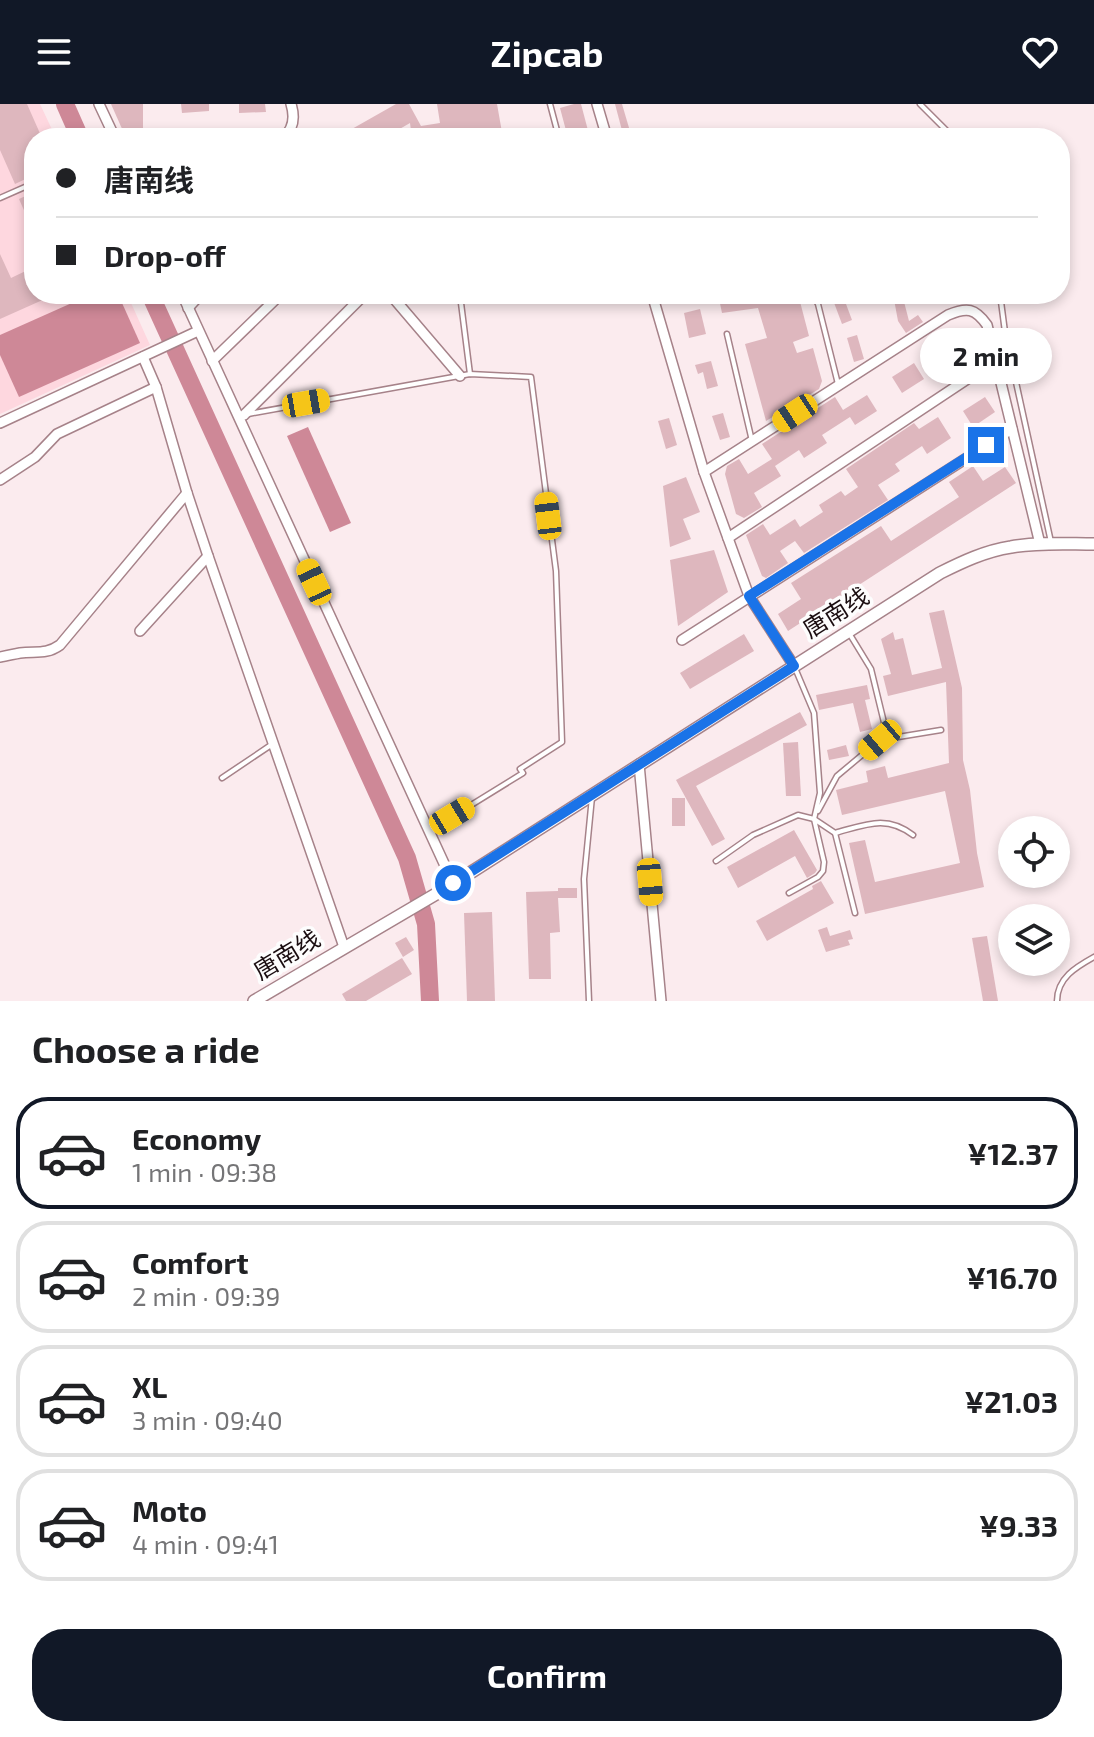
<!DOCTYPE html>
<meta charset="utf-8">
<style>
:root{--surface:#fff;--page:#f6f6f6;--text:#202124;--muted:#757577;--line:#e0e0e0;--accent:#111827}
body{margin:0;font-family:"Exo 2","Noto Sans SC",sans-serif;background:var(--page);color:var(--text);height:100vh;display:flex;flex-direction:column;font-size:30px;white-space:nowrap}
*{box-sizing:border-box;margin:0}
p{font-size:26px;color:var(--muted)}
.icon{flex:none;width:44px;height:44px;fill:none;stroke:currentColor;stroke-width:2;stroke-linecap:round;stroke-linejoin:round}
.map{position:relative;height:897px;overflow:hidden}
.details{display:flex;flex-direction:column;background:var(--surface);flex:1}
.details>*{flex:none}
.banner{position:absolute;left:24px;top:24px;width:1046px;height:176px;border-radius:32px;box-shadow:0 4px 12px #0003;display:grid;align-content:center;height:176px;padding:0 32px;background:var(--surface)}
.controls{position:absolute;left:998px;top:712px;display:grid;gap:16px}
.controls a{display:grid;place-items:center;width:72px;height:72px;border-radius:50%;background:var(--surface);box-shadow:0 4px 12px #0003;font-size:40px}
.end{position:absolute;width:36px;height:36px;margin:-18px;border:10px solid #1a73e8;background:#fff;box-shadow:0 0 0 4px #fff}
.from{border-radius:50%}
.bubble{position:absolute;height:56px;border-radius:28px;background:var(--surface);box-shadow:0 4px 12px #0003;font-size:26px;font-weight:700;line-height:56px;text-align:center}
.car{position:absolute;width:24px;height:48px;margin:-24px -12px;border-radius:10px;box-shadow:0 0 6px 2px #0007;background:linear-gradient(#f5c518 24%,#345 0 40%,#f5c518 0 76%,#345 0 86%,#f5c518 0)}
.banner b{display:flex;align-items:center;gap:28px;height:76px;font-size:30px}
.banner b+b{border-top:2px solid var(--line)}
.banner i{width:20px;height:20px;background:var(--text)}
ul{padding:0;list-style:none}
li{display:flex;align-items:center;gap:24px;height:112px;margin:0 16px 12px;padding:0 16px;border:4px solid var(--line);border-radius:32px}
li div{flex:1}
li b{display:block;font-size:30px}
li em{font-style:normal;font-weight:700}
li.on{border-color:var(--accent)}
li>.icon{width:72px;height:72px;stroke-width:1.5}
h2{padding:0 32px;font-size:36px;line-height:96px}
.cta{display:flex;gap:16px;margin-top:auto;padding:16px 32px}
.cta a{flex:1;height:92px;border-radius:32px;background:var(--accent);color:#fff;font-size:32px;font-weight:700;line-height:92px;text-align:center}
header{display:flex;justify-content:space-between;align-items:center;height:104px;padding:0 32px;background:var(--accent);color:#fff;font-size:36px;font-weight:700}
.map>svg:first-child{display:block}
</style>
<header><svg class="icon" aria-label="menu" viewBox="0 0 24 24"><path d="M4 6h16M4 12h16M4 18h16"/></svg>Zipcab<svg class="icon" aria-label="heart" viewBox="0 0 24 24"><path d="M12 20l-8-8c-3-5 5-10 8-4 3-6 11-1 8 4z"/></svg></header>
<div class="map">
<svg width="1094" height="897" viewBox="0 0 1094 897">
<rect width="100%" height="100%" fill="#fbebee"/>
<polygon fill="#fed7df" points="0,0 40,0 56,34 34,34 34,190 127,190 150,241 0,310"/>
<g fill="#ce8897">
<polygon points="92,190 118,190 140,239 19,293 0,251 0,231"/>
<polygon points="308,323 351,419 330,428 287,332"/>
</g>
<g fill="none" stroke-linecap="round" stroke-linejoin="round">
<g stroke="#ce8897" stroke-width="18">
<polyline points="65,0 80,34"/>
<polyline points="150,190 407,754 426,820 430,897"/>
</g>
</g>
<g fill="#deb7be">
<polygon points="0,0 27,0 42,34 34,34 34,71 15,80 0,46"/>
<polygon points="111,0 143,0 143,34 131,34 123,27"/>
<polygon points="181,0 209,0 209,7 182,9"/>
<polygon points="239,0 265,0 266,8 239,9"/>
<polygon points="396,0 409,0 421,22 440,19 437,0 497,0 503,34 412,34 410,19 384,34 336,34"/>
<polygon points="574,0 581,0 590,34 568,34 560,4"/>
<polygon points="615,0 622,0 632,34 624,34"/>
<polygon points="34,88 34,129 19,95"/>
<polygon points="0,150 11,174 34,163 34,190 56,190 0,215"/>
<polygon points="718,190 798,190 809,232 793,238 797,249 813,244 822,277 819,285 766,317 745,240 767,234 758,204 722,209"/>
<polygon points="893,190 902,190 909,217 918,211 923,218 906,229 898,217"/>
<polygon points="843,192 852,216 842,220 833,196"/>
<polygon points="700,205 706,230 689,234 684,209"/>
<polygon points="964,227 974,243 952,257 942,242"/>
<polygon points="857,231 864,255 854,258 847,234"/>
<polygon points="711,257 718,282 707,285 703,268 698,270 695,261"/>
<polygon points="914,259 924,275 902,289 892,273"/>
<polygon points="867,291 877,307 855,321 850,313 822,331 827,339 804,354 799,346 775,362 781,372 754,389 762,403 744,414 736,410 725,370 727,362 739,355 748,370 772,355 762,340 835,293 843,306"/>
<polygon points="985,293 995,308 973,323 963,307"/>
<polygon points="723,309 730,333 720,336 712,312"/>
<polygon points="938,313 951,334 927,350 922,342 895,360 900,367 878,381 888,396 804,449 795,437 780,447 788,459 766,474 762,472 746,431 763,420 770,431 795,415 800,423 823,408 819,401 841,387 845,392 858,383 846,365 914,319 919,325"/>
<polygon points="669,314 677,341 666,345 658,317"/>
<polygon points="973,362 983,377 1005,363 1016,379 788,527 778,510 801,495 791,479 881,422 891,437 959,393 949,378"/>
<polygon points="686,373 700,408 683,415 691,435 670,443 663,382"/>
<polygon points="714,446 728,488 678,522 670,456"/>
<polygon points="944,506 962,584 963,656 970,686 977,749 984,783 865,810 849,739 865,736 875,778 960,759 945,687 842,711 836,686 868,678 866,667 885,662 888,674 949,659 946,578 888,592 883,572 891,570 881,535 893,528 895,536 903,534 912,571 942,564 929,509"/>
<polygon points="744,530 754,547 690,585 680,569"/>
<polygon points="867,581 870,595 865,596 872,625 860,628 853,599 819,606 816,591"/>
<polygon points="800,608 807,621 696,682 725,735 712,742 676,676"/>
<polygon points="798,638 801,692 786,692 783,639"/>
<polygon points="846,641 849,652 829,656 827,646"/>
<rect x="672" y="694" width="13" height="28"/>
<polygon points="794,726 817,766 815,769 807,774 795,752 738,784 727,763"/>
<polygon points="821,777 834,799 767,837 756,817 813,785 812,782"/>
<polygon points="558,784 577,784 577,794 558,794 560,828 550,829 551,875 529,875 526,788 558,787"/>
<polygon points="492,808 495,897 467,897 464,809"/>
<polygon points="827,823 830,832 850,826 853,835 848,836 850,841 826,848 818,826"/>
<polygon points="987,832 998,897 983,897 972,834"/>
<polygon points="406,833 414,846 403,853 395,839"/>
<polygon points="402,854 412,870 366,897 346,897 342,890"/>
</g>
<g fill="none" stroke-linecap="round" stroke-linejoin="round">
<g stroke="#a68289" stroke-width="7">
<g id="service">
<polyline points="550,0 559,34"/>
<polyline points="920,0 954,34"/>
<polyline points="0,94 34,79"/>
<polyline points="812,190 818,200 838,280"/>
<polyline points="1000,190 1005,228 1051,438"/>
<polyline points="461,199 470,270"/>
<polyline points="727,230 752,337"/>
<polyline points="248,310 470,270 531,273 556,467 562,638 520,665 523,669 429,727"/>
<polyline points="849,529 871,565 888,635"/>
<polyline points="222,674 271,641"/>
<polyline points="818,707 837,672 880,636 941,626"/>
<polyline points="835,729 855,809"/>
<path d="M716 757 753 731 798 711 814 715 835 729C865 721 886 710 913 731"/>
<polyline points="789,789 818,773 823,767 824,758 814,715 820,689 814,609 795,564"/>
<polyline points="589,897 584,775 592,693"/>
<path d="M1057 897C1057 874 1076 863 1094 853"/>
</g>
</g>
<g stroke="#a68289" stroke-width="12">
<g id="minor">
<polyline points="99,0 115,34"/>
<polyline points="597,0 607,34"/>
<path d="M283 34C294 25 295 13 291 0"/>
<polyline points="182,190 453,779"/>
<polyline points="390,190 460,272"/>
<polyline points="652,190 704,368 749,492 794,562"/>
<polyline points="188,204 201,190"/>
<polyline points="143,253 156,283 187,389 208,452 344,843"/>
<polyline points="212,257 281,190"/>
<polyline points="244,311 365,190"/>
<polyline points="0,319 198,227"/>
<path d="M704 368 948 211C967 203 975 204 987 221L1040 440"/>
<polyline points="0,376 35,353 57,330 156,283"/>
<polyline points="728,434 996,256"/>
<polyline points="140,527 208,452"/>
<polyline points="682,536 1012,325"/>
<path d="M0 553C7 552 14 550 20 549 36 547 46 551 60 541L187 389"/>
<polyline points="639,660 661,897"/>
</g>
</g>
<g stroke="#a68289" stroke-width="14">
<path id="tertiary" d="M254 897 448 783 940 469C962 458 985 447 1011 443 1038 438 1067 440 1094 440"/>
</g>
<use href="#service" stroke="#fff" stroke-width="4"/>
<use href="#minor" stroke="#fff" stroke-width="9"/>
<use href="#tertiary" stroke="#fff" stroke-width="11"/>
</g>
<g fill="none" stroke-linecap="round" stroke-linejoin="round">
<polyline stroke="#1a73e8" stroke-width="10" points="453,779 794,562 749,492 986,341"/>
</g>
<g text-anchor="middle" stroke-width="7" stroke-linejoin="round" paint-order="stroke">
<g font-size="24" fill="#1a0d10" stroke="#fdfdfd">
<text transform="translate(836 509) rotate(-32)" y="8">唐南线</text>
<text transform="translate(287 851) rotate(-31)" y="8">唐南线</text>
</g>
</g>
</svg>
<div class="controls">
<a><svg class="icon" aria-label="locate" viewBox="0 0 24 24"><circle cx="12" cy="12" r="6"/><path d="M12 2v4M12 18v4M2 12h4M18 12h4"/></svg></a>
<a><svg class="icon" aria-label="layers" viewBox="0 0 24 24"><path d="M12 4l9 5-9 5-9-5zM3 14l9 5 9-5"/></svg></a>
</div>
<i class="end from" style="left:453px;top:779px"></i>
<i class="end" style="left:986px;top:341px"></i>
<div class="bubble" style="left:920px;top:224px;width:132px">2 min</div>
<i class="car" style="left:306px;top:299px;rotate:80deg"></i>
<i class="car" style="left:795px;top:309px;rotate:237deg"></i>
<i class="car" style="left:548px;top:412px;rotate:353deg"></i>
<i class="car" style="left:314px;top:478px;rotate:335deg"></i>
<i class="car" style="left:880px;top:636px;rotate:230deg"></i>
<i class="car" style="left:452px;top:712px;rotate:59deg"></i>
<i class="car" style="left:650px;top:778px;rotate:175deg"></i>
<div class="banner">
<b><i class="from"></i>唐南线</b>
<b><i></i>Drop-off</b>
</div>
</div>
<section class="details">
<h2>Choose a ride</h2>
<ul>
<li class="on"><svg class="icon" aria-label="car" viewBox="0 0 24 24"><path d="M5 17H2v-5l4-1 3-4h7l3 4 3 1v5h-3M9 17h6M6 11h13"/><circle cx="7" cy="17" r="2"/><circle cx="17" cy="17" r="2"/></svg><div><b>Economy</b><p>1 min · 09:38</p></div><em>¥12.37</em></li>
<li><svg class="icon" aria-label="car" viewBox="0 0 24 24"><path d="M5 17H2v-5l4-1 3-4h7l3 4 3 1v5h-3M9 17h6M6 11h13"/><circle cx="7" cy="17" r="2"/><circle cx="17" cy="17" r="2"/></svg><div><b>Comfort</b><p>2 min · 09:39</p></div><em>¥16.70</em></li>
<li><svg class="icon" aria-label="car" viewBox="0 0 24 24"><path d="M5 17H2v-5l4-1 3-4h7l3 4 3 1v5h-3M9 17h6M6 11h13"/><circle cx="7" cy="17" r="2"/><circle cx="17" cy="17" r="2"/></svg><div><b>XL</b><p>3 min · 09:40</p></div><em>¥21.03</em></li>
<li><svg class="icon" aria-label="car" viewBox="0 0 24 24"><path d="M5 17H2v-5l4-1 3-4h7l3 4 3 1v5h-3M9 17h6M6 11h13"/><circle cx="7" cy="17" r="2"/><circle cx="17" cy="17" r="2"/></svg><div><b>Moto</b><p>4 min · 09:41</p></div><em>¥9.33</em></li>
</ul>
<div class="cta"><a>Confirm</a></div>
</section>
